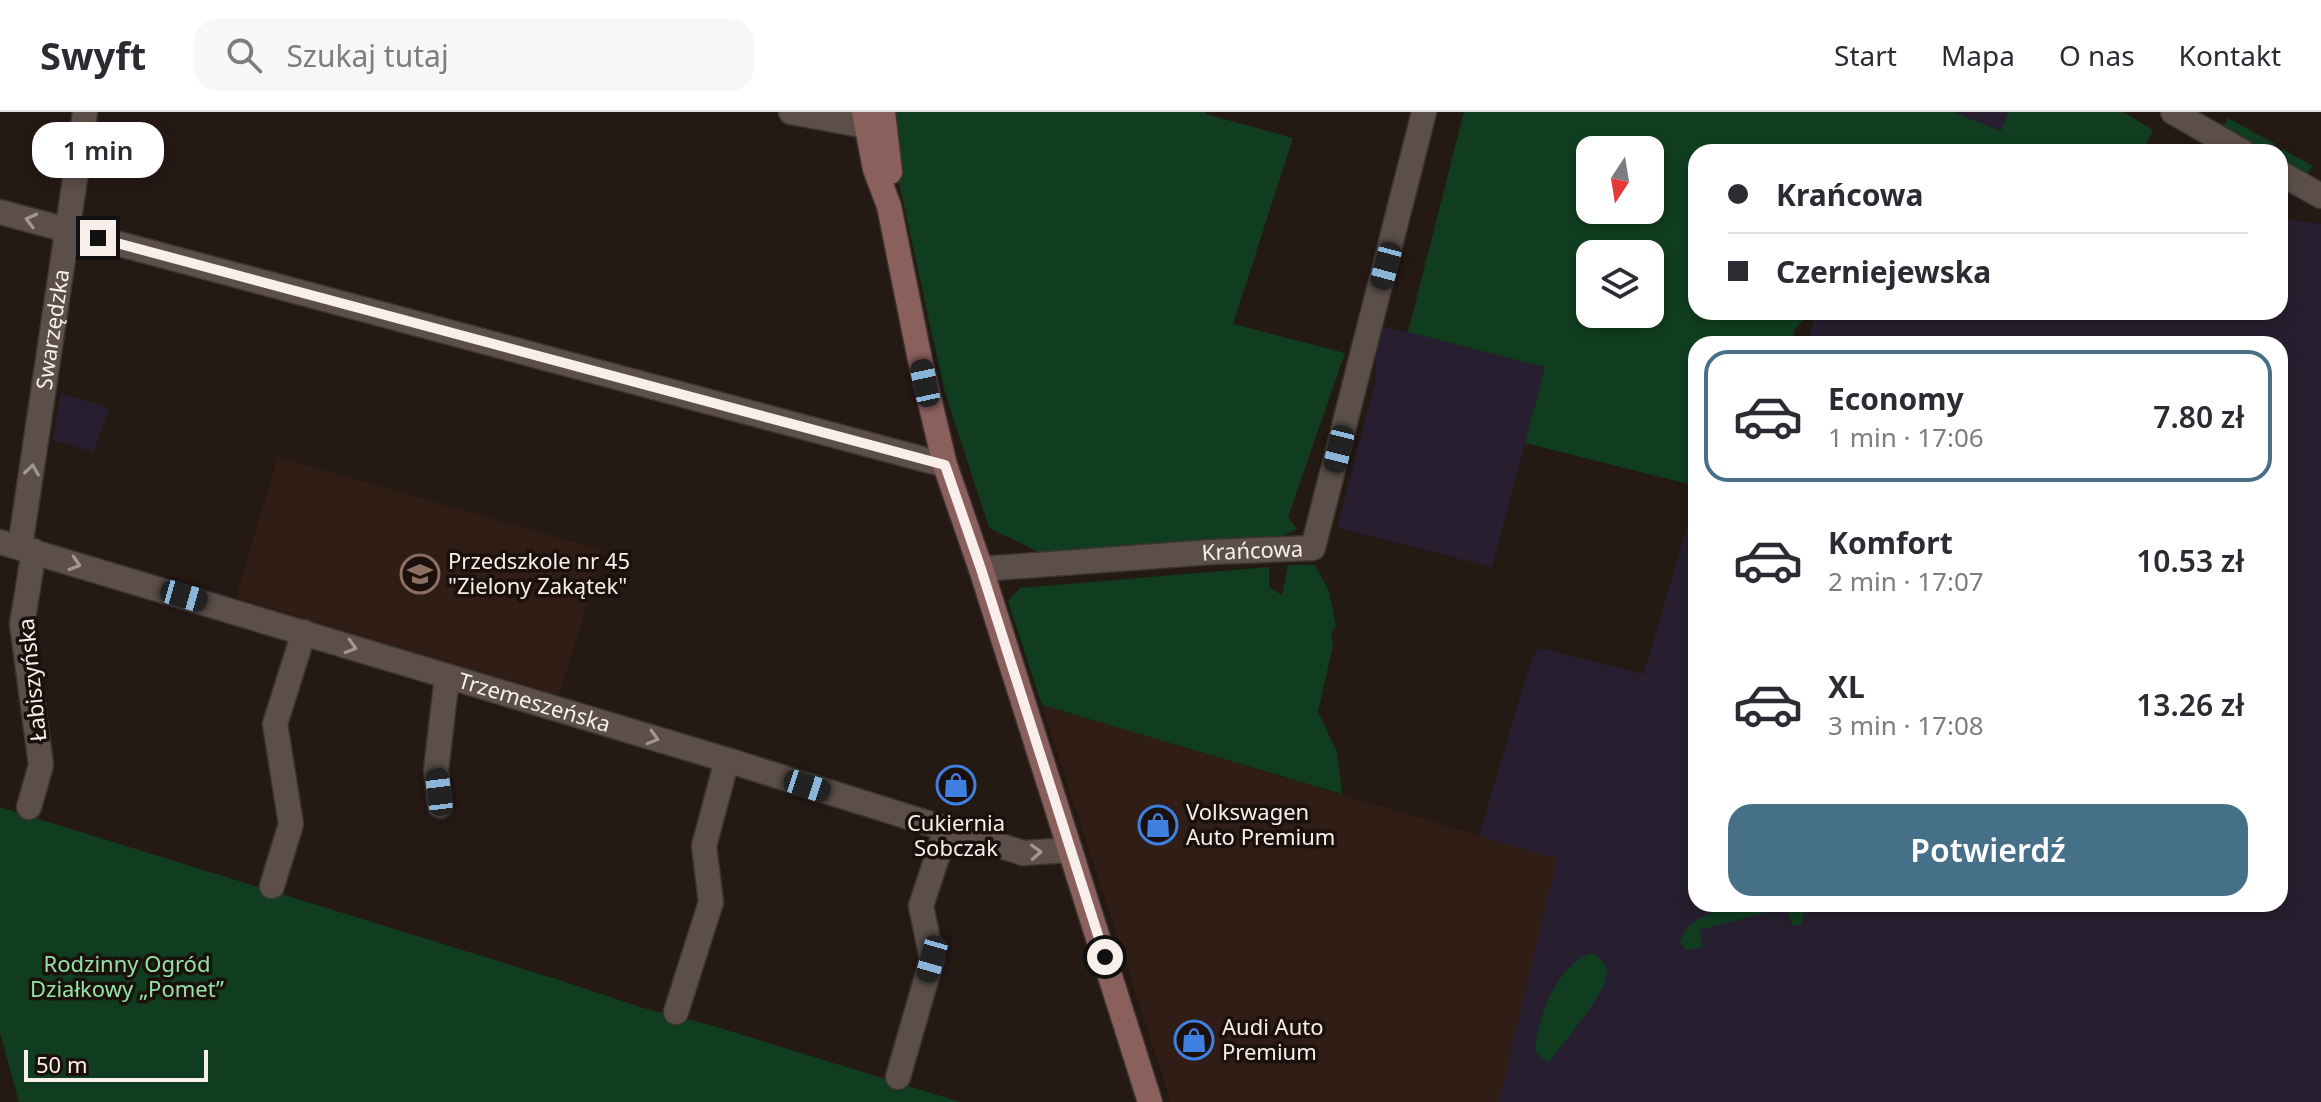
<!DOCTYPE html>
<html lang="pl">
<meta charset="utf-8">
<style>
:root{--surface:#fff;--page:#f7f7f7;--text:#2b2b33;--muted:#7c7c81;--line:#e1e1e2;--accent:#457087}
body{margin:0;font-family:"Noto Sans",sans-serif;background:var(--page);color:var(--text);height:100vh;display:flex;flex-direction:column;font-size:30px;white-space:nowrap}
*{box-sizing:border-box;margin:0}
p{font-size:26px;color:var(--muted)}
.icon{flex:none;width:44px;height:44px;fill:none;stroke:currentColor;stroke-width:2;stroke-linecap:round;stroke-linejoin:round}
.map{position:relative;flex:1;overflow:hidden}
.details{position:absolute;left:1688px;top:224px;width:600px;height:576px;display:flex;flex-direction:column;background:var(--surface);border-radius:24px;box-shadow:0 4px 12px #0003}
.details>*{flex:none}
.top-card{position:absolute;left:1688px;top:32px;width:600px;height:176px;border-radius:24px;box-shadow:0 4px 12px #0003;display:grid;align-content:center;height:176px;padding:0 40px;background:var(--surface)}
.needle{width:52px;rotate:192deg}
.buttons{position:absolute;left:1576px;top:24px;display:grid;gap:16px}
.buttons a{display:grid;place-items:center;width:88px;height:88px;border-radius:16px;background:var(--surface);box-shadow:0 4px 12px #0003;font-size:40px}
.scale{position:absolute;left:24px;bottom:20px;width:184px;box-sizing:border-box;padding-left:8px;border:4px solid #f8efeb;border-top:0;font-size:22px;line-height:28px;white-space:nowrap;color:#f8efeb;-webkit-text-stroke:6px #1b100b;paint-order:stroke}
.end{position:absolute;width:36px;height:36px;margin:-18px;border:10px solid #f8efeb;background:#111;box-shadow:0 0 0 4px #111}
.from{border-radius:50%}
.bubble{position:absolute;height:56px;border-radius:24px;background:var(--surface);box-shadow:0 4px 12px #0003;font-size:26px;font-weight:600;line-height:56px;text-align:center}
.car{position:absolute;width:24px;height:48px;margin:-24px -12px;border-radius:10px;box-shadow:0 0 6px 2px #0007;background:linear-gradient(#222 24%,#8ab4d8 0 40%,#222 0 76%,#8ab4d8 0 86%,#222 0)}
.top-card b{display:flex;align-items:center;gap:28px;height:76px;font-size:30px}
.top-card b+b{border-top:2px solid var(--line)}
.top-card i{width:20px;height:20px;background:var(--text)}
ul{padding:14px 0 0;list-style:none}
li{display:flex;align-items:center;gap:24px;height:132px;margin:0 16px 12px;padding:0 24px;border:4px solid transparent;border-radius:24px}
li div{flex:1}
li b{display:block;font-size:30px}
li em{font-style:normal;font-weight:600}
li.active{border-color:var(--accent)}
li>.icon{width:72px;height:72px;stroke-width:1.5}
.button{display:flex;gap:16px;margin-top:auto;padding:16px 40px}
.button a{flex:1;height:92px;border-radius:24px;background:var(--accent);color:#fff;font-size:32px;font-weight:600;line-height:92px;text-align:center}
header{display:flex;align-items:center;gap:48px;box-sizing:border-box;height:112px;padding:0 40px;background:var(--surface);border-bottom:2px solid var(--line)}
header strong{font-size:38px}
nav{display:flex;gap:44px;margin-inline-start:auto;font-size:28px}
.search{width:560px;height:72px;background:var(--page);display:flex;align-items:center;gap:20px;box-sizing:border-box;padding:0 28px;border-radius:24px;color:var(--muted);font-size:30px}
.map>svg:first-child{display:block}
</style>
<header>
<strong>Swyft</strong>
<div class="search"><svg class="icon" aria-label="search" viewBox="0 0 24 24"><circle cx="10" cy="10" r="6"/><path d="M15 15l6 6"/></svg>Szukaj tutaj</div>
<nav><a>Start</a><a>Mapa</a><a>O nas</a><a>Kontakt</a></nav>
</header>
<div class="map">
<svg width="2321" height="990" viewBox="0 0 2321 990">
<rect width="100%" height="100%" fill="#251914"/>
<g fill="#301e16">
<polygon points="278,345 604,439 559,583 236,485"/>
<polygon points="1042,593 1557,747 1499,990 1171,990"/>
</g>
<g fill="#271f2f">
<polygon points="1953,0 2009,0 2001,20"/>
<polygon points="2280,106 2321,112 2321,990 1499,990 1557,747 1479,724 1528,558 1537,536 1644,562 1696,383 1696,792 2280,792 2280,232 1807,232 1817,200 2280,200"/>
<polygon points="1383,215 1408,220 1545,255 1492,455 1337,416 1376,267 1375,243"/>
<polygon points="61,281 110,296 93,340 53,328"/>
</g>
<g fill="#103d1f" fill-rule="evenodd">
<polygon points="888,0 1206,0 1206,2 1293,26 1233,212 1345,241 1288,405 1297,417 1281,425 1041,441 989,416 944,277 893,43"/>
<path d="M1464 0H1953L2001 19 2009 0H2123L2153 18 2143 40H1696V200H1811L1795 217 1792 232H1696V374L1525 331 1545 255 1408 220ZM1650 38V98H1590V38ZM1590 142H1650V202H1590Z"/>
<polygon points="2228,6 2275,32 2270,39 2262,40 2226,19 2224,13"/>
<polygon points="2282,37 2313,54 2304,64 2280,51 2280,40"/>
<polygon points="1288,453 1315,453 1329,479 1336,514 1331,521 1333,533 1318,600 1337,640 1342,682 1042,593 1008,489 1020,476 1269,455 1269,475 1282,483"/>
<polygon points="0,695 556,867 643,896 707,912 960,990 19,990 0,921"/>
<path d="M1744 792H1804L1802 812 1792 814 1787 795 1699 818 1703 835 1686 838 1680 831C1688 802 1718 800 1744 792Z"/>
<path d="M1592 841C1599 845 1605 851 1607 859 1610 877 1562 932 1550 949H1546L1535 940C1536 909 1558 850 1592 841Z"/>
</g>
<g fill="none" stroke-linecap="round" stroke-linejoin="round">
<g stroke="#3c3431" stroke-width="27">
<g id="street">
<polyline points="791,0 866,14 875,19 880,25"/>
<polyline points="2173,0 2243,40"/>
<polyline points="2280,61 2321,84"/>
<polyline points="0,100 945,353"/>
<path id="s1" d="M0 430 727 648 1023 741 1070 738"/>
<path id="s2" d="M20 435 85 0"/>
<path id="s3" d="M981 457 1212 440 1313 436 1424 0"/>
<polyline points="440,694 436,658 447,565"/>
<polyline points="29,695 41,653 22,512 34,439"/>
<polyline points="272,774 291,712 275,612 304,520"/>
<polyline points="676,900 711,790 704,734 727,648"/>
<polyline points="898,965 932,847 921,794 946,718"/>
</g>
</g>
<g stroke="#3c3431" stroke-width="27">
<g id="secondary">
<polyline points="864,0 875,57 889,94 920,248 945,353 981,457 1150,990"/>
<polyline points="883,0 890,60"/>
</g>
</g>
<use href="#street" stroke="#5c4f49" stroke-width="24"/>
<use href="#secondary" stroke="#8a605d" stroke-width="24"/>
</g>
<defs><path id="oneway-chevron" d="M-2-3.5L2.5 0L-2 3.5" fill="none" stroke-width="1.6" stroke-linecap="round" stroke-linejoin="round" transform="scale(2)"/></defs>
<g stroke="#a29792">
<use href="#oneway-chevron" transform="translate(31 108) rotate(-165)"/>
<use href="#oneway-chevron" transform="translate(32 358) rotate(-82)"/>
<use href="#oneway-chevron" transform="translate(75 452) rotate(17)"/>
<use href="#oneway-chevron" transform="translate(351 535) rotate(17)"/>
<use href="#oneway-chevron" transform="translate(653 626) rotate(16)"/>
<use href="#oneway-chevron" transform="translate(1036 740) rotate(-3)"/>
</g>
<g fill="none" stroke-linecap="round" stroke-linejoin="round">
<polyline stroke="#f8efeb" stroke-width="10" points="98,126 945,353 981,457 1105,845"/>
</g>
<defs>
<g id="school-ring" transform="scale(2)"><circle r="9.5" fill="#1b100b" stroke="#8d6e63" stroke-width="1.5"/><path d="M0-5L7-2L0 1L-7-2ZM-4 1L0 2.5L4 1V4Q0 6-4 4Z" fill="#8d6e63"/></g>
<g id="shop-ring" transform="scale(2)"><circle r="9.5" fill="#1b100b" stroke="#3f7fe0" stroke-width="1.5"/><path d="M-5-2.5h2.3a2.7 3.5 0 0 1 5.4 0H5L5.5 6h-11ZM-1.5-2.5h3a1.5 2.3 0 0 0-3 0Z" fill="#3f7fe0"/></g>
</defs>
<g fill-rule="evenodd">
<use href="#school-ring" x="420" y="462"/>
<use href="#shop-ring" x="956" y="673"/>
<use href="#shop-ring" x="1158" y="713"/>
<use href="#shop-ring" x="1194" y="928"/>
</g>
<g text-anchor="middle" stroke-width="7" stroke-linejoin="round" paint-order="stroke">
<g font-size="22" fill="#f8efeb" stroke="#1b100b">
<text dy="8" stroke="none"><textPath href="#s2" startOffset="220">Swarzędzka</textPath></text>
<text dy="8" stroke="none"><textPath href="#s3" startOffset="272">Krańcowa</textPath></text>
<text transform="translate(32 568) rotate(-96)" y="8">Łabiszyńska</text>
<text dy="8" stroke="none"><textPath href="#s1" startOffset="558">Trzemeszeńska</textPath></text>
</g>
<g font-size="22" fill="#f8efeb" stroke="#1b100b" text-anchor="start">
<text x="448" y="457">Przedszkole nr 45<tspan x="448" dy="25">"Zielony Zakątek"</tspan></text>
<text x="1186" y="708">Volkswagen<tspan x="1186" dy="25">Auto Premium</tspan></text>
<text x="956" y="719" text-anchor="middle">Cukiernia<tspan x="956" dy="25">Sobczak</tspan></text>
<text x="1222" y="923">Audi Auto<tspan x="1222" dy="25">Premium</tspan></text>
</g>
<g font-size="22" fill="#92e3a6" stroke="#1b100b">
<text x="127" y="860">Rodzinny Ogród<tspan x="127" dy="25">Działkowy „Pomet”</tspan></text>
</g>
</g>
</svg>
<div class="buttons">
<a><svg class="needle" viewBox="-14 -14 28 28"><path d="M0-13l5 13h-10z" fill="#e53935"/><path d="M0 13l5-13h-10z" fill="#7c7c81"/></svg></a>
<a><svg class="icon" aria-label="layers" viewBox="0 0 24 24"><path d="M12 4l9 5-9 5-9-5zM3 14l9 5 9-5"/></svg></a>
</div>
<div class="scale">50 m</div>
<i class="end from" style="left:1105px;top:845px"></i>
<i class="end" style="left:98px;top:126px"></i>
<div class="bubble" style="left:32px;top:10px;width:132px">1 min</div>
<i class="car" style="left:1386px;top:154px;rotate:195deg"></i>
<i class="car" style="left:925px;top:271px;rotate:348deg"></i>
<i class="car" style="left:1339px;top:337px;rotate:194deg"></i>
<i class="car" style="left:184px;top:484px;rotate:106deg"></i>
<i class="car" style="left:807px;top:674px;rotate:108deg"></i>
<i class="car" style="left:439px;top:680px;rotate:353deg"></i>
<i class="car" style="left:932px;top:847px;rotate:196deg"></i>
<div class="top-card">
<b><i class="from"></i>Krańcowa</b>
<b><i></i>Czerniejewska</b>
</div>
<section class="details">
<ul>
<li class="active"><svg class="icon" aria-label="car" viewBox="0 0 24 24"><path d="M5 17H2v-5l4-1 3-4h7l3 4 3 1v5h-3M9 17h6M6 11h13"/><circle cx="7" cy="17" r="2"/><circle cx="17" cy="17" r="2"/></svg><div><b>Economy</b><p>1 min · 17:06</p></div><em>7.80 zł</em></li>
<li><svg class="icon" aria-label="car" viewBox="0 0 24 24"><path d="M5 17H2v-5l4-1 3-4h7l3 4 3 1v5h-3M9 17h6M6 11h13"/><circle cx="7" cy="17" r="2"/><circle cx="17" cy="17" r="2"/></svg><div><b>Komfort</b><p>2 min · 17:07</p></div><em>10.53 zł</em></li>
<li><svg class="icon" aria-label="car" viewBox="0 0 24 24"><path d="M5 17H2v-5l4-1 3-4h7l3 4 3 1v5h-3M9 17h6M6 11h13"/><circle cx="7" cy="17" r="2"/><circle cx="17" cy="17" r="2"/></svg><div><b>XL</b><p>3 min · 17:08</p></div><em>13.26 zł</em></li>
</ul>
<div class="button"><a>Potwierdź</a></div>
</section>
</div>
